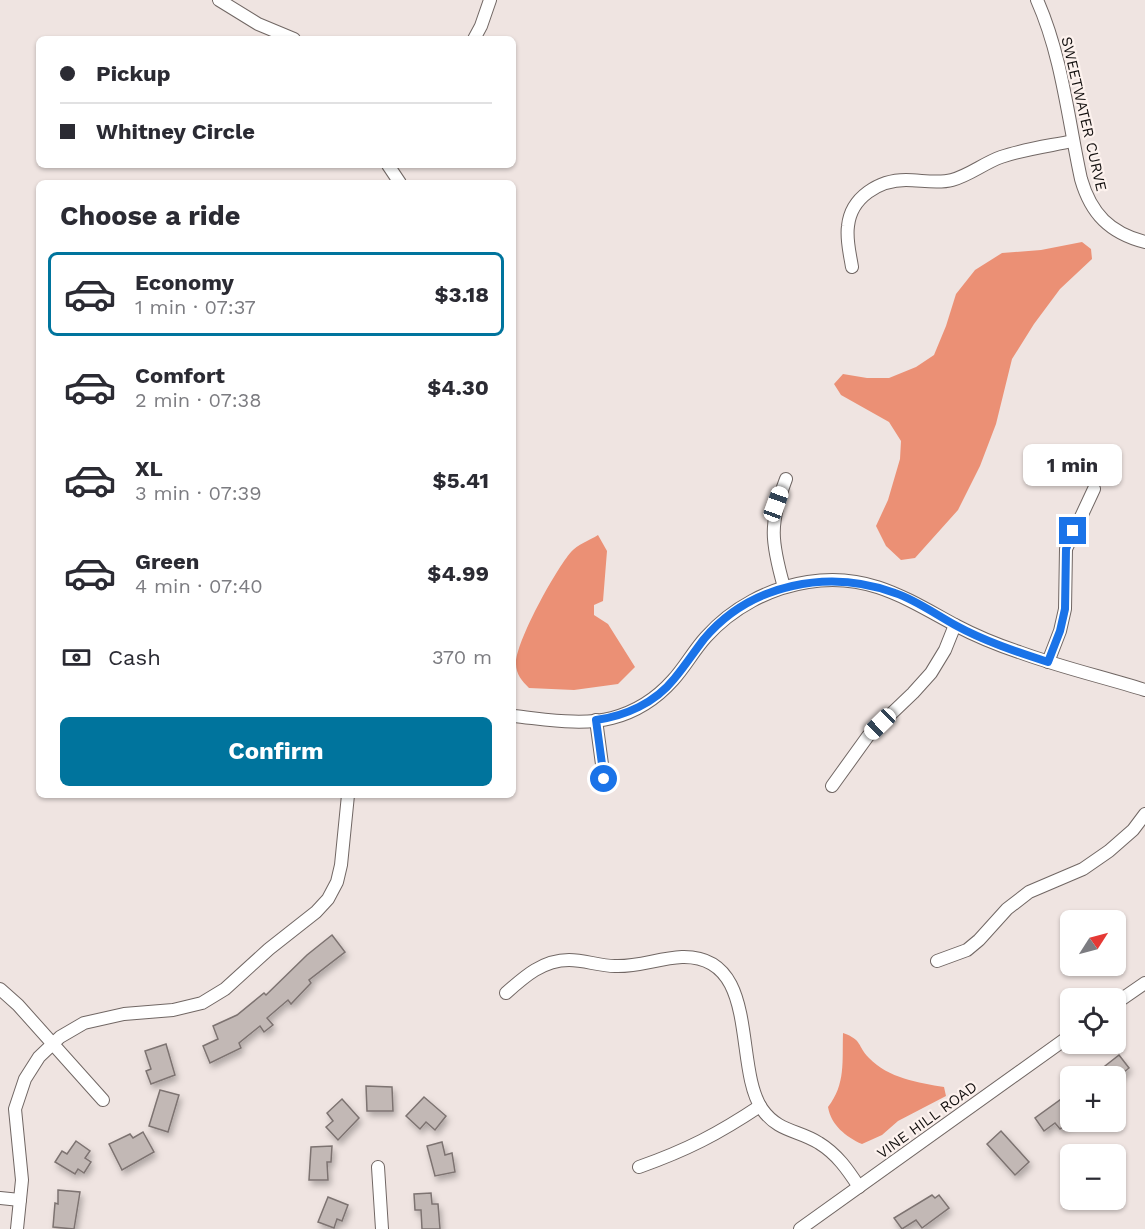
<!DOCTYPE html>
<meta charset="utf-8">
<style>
:root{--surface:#fff;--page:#f2f2f3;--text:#2b2b33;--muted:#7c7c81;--line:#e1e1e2;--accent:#00749d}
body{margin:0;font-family:"Work Sans",sans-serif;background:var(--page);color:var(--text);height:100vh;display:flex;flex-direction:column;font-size:22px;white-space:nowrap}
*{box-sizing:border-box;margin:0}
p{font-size:20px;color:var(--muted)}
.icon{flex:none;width:33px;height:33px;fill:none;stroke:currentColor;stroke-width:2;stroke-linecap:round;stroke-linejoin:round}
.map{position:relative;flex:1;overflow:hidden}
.sheet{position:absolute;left:36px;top:180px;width:480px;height:618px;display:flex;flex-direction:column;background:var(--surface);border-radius:9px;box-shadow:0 2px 4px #0004}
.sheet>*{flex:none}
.banner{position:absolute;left:36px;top:36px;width:480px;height:132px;border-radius:9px;box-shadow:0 2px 4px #0004;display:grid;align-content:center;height:132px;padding:0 24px;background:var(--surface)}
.needle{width:39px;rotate:54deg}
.controls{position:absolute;left:1060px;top:910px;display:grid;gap:12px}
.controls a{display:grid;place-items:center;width:66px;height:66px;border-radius:9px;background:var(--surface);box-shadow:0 2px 4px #0004;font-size:30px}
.end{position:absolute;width:27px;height:27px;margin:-14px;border:8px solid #1a73e8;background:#fff;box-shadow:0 0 0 3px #fff}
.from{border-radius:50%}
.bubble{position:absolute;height:42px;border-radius:9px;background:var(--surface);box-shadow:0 2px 4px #0004;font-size:20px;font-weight:700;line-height:42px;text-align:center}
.car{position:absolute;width:18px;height:36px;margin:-18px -9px;border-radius:8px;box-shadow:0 0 4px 2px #0007;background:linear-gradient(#fff 24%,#345 0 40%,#fff 0 76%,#345 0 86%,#fff 0)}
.banner b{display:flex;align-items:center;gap:21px;height:57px;font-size:22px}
.banner b+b{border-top:2px solid var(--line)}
.banner i{width:15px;height:15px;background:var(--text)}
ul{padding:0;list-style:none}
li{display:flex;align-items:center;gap:18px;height:84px;margin:0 12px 9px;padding:0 12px;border:3px solid transparent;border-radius:9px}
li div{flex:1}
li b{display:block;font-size:22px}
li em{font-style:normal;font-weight:700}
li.selected{border-color:var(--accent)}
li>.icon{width:54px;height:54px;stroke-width:1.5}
h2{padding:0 24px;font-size:27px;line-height:72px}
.pay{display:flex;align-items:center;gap:15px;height:66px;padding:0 24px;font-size:22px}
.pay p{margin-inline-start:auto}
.action{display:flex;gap:12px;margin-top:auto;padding:12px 24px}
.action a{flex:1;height:69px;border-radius:9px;background:var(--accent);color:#fff;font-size:24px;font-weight:700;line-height:69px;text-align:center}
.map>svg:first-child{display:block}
</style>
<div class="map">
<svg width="1145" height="1229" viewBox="0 0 1145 1229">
<defs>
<filter id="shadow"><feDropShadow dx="2.5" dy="4.5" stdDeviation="3" flood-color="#0004"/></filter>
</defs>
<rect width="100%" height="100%" fill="#efe4e1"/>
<g fill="#eb9075">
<polygon points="1082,242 1091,249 1092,259 1060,289 1034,324 1012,359 996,424 980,466 958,510 915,558 901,560 886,546 876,526 888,500 900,459 901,441 889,422 841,395 834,384 843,374 867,378 889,378 916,367 934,355 946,326 956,294 975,270 1002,253 1041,250"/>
<path d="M598 535 607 551 603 601 594 605V615L608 624 635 667 618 684 574 690 529 688C522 681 516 674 516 664 515 643 556 569 571 552 577 545 590 540 598 535Z"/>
<path d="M843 1033C863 1040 857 1046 869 1058 888 1078 919 1083 944 1087L946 1096 898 1121 882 1135 862 1144C846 1137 831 1125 828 1107 846 1084 842 1061 843 1033Z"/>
</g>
<g fill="#c2b8b5" stroke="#7d7371" stroke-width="1.5" filter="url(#shadow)">
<polygon points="332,935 345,952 309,980 311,983 291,1004 288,1000 267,1018 273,1025 264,1032 260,1026 239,1043 241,1048 210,1063 203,1046 218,1039 213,1026 237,1015 264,993 266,995 307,955"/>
<polygon points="166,1044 175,1075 151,1084 146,1071 151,1069 145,1051"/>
<polygon points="1119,1055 1129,1068 1118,1077 1091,1077"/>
<polygon points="366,1086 392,1087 393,1111 367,1111"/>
<polygon points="160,1090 179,1095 168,1132 149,1126"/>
<polygon points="1071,1092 1071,1121 1060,1129 1055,1123 1044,1131 1035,1118"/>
<polygon points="424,1097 446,1116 435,1130 426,1122 420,1129 406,1116"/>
<polygon points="342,1099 359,1118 338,1140 326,1127 333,1121 327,1113"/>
<polygon points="1001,1131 1029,1162 1015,1175 987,1144"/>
<polygon points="143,1132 154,1152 122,1170 109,1144 130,1134 133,1138"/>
<polygon points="76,1141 90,1151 85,1158 91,1162 84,1173 78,1169 75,1174 55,1162 62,1151 67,1154"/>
<polygon points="442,1142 445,1155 452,1153 455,1172 435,1176 427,1146"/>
<polygon points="332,1146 331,1162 327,1162 328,1180 309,1180 311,1147"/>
<polygon points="58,1190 80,1192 74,1229 53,1227 55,1203 58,1204"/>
<polygon points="431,1193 432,1204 438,1204 440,1229 422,1229 421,1210 415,1210 414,1194"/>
<polygon points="932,1195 935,1198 939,1195 949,1208 922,1228 916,1220 902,1229 894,1218"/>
<polygon points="328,1197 348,1205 342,1221 337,1219 334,1228 318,1222"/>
</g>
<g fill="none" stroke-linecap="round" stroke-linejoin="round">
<g stroke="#716764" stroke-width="14">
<g id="minor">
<polyline points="219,0 258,24 294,39"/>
<path d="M1037 0C1062 56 1068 119 1081 179 1091 214 1110 233 1145 242"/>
<polyline points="474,39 481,26 490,0"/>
<polyline points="388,165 400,183"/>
<path d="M852 267C850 254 846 240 848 226 851 197 879 180 906 180 921 180 938 184 952 180 970 175 984 163 1001 157 1024 149 1049 146 1073 141"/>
<path d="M784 587C771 541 769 524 786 479"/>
<polyline points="1048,662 1060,631 1065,609 1066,549 1094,489"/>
<path d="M513 716C545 719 581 726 612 718 635 712 657 698 673 680 685 667 694 650 706 637 732 608 769 588 808 582 868 572 907 599 957 626 976 636 998 645 1019 652 1060 667 1103 677 1145 690"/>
<polyline points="596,720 604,779"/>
<polyline points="832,786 868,736 913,693 931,673 945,650 955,625"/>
<polyline points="937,961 967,950 979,940 1007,909 1029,892 1083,869 1109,851 1133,830 1145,814"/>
<polyline points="0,989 18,1005 103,1100"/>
<path d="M506 993C525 976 543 960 569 960 585 960 599 966 615 966 638 967 659 958 682 957 761 955 733 1066 762 1109 778 1132 799 1130 819 1143 837 1154 848 1170 859 1187"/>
<polyline points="1116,1003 1145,983"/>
<polyline points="378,1167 382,1229"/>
<path d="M639 1167C687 1150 718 1134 760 1106"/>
<polyline points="0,1198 20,1200"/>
<polyline points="17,1229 22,1180 15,1109 25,1079 39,1057 60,1037 84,1023 124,1014 173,1010 202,1003 225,989 269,949 316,912 328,899 337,882 341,865 348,795"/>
<polyline points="800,1229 1071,1035"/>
</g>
</g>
<use href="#minor" stroke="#fff" stroke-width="12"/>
</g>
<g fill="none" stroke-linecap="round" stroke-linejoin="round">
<path stroke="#1a73e8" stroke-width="8" d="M604 779 596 720C625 716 655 703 674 679 685 666 694 652 704 639 751 583 829 569 895 593 916 600 935 614 955 625 984 641 1017 652 1048 662L1060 631 1065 609 1066 549 1073 531"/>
</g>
<g text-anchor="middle" stroke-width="4.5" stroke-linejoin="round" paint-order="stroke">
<g font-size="15" fill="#13100f" stroke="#fdf2ee">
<text transform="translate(1084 114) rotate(77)" y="5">SWEETWATER CURVE</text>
<text transform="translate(927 1120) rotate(-36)" y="5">VINE HILL ROAD</text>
</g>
</g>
</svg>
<div class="controls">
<a><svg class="needle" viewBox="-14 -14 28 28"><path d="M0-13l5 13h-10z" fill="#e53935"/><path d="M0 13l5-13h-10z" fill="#7c7c81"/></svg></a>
<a><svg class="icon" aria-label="locate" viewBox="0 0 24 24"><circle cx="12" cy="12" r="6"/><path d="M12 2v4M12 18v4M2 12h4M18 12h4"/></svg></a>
<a>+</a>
<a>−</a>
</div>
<i class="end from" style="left:604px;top:779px"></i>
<i class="end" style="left:1073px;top:531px"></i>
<div class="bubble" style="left:1023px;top:444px;width:99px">1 min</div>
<i class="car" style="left:776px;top:504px;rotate:20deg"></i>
<i class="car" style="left:880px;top:724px;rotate:226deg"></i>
<div class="banner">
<b><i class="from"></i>Pickup</b>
<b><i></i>Whitney Circle</b>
</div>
<section class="sheet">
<h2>Choose a ride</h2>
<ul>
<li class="selected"><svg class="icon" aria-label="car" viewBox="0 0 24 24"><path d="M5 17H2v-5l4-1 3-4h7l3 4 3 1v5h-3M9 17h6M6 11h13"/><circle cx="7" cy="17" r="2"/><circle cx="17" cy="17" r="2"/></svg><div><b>Economy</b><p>1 min · 07:37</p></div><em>$3.18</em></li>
<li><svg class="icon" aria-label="car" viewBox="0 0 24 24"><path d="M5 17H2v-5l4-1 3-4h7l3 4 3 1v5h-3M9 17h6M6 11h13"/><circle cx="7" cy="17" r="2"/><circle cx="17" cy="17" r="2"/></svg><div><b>Comfort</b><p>2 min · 07:38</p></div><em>$4.30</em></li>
<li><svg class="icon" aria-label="car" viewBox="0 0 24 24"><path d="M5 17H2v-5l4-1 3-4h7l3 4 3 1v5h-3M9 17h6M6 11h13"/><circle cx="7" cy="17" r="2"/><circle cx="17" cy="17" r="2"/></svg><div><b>XL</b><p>3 min · 07:39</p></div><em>$5.41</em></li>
<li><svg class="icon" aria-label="car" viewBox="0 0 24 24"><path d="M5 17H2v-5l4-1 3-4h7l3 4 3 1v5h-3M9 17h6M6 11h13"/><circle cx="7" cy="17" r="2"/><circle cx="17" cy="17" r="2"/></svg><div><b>Green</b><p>4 min · 07:40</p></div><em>$4.99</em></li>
</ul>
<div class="pay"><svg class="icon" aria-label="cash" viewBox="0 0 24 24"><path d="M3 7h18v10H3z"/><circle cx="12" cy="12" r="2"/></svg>Cash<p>370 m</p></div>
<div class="action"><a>Confirm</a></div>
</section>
</div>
